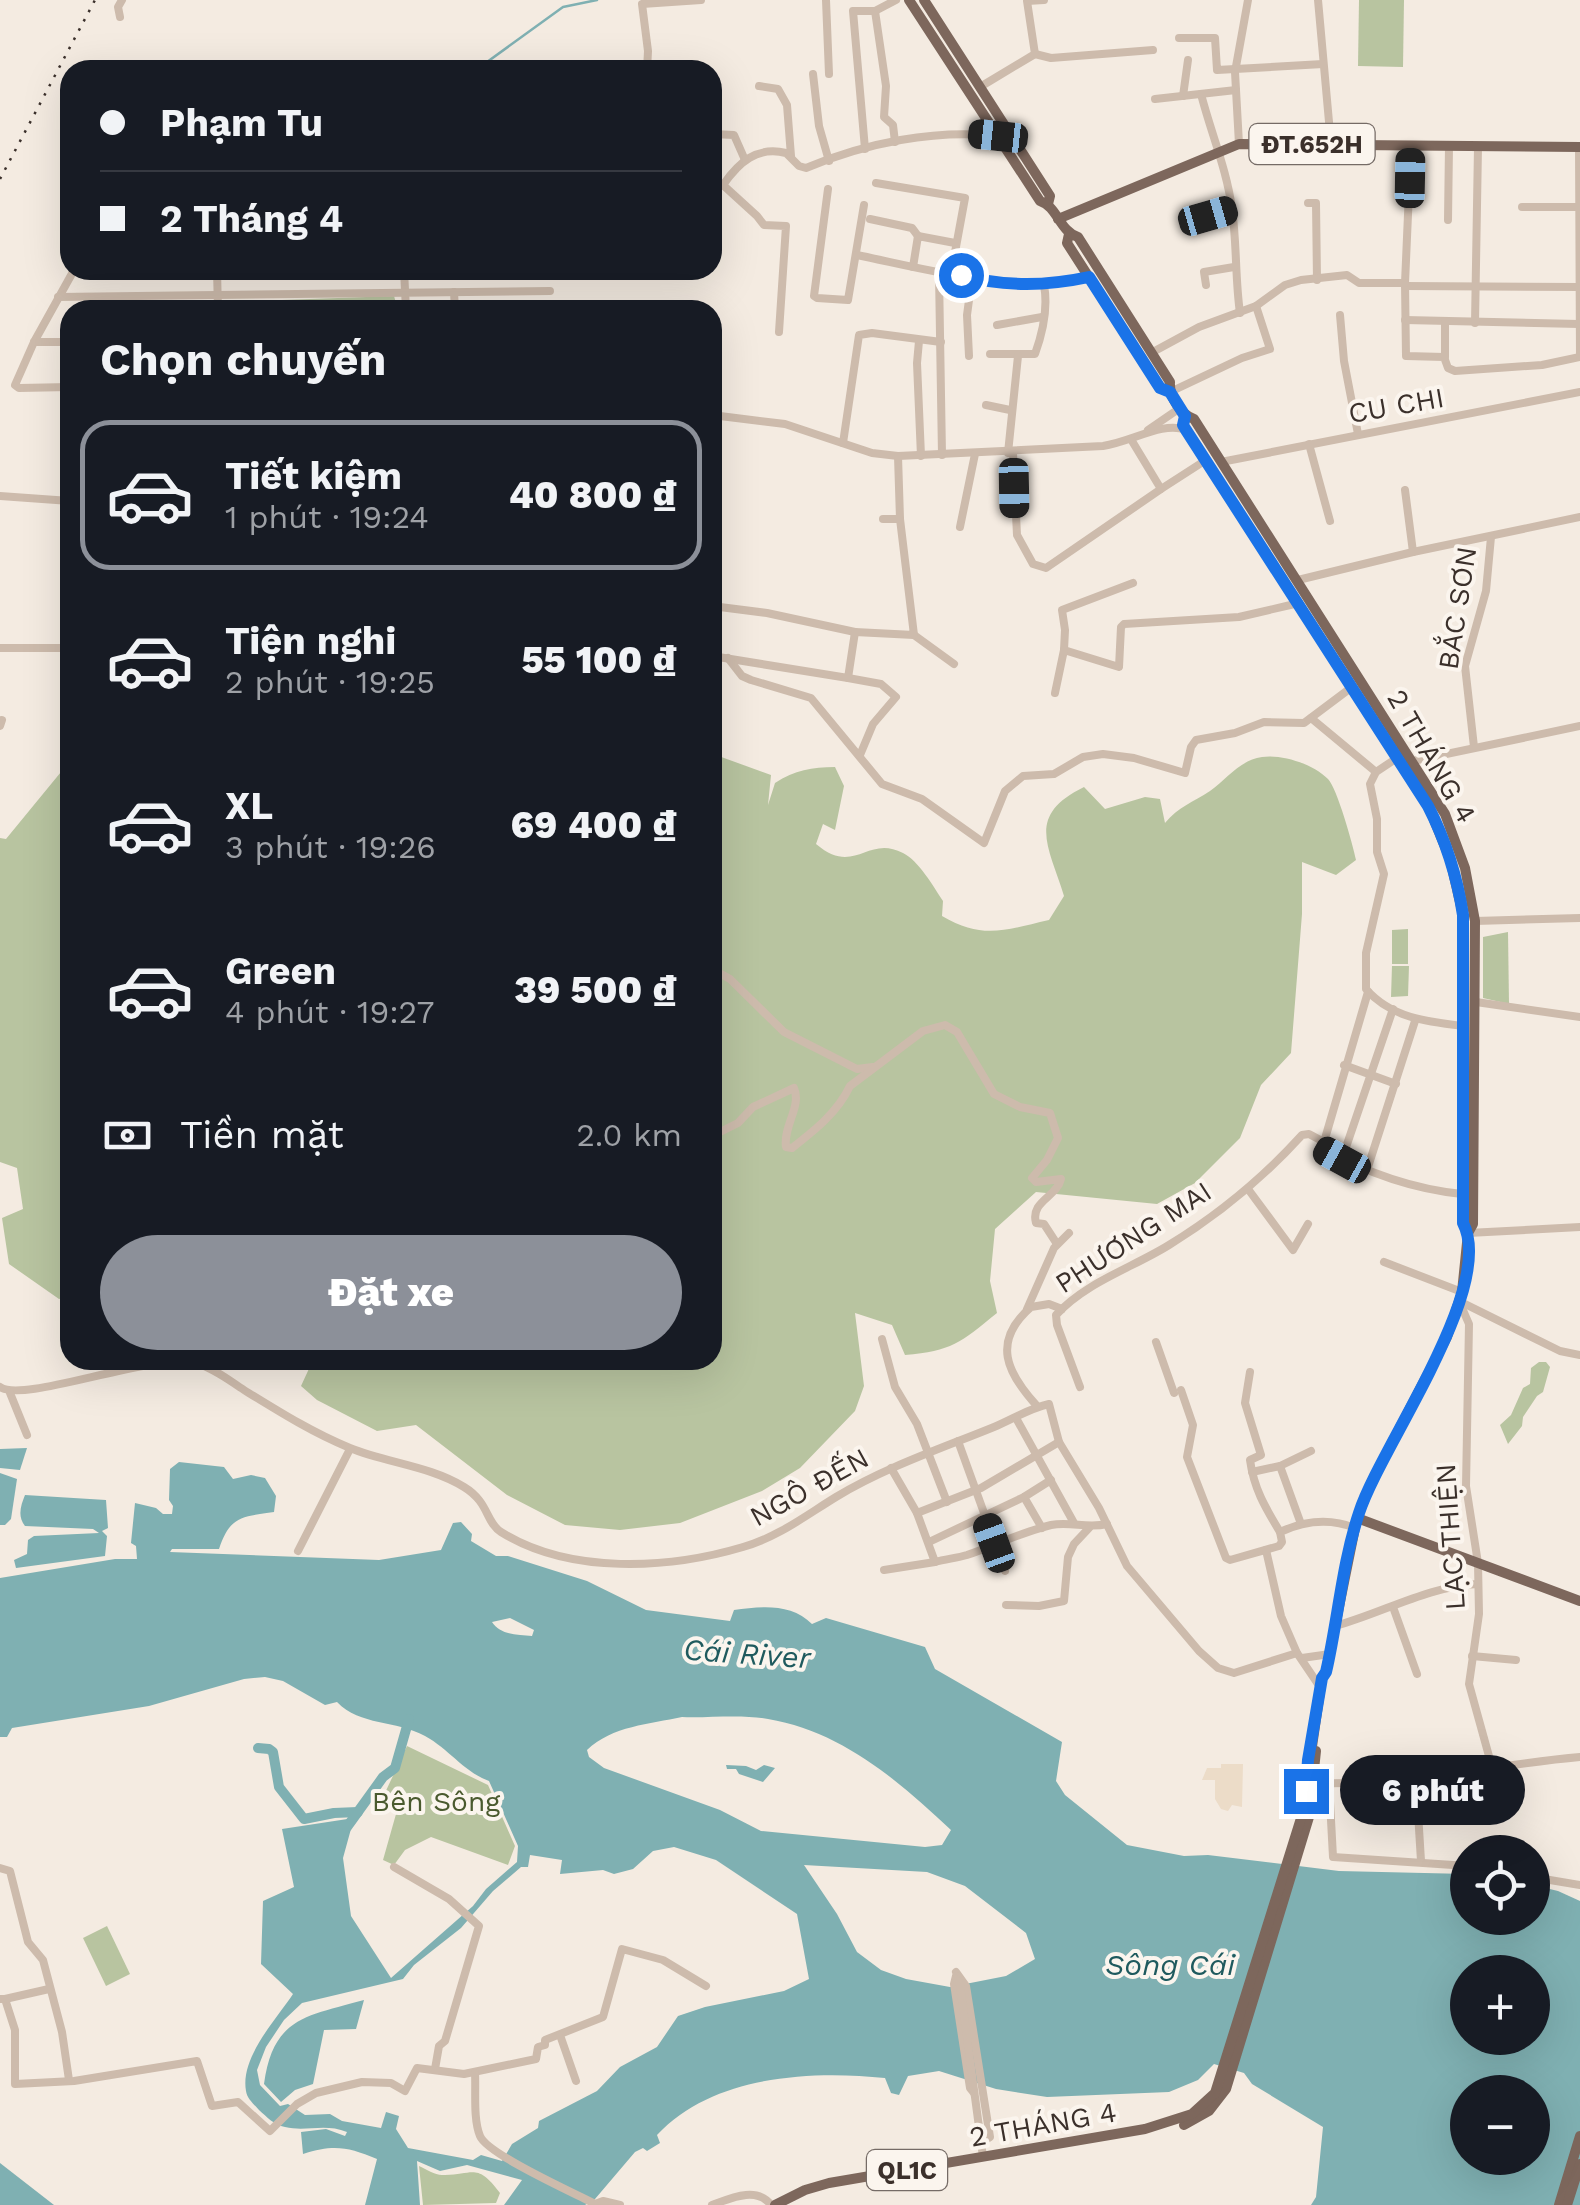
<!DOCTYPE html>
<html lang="vi">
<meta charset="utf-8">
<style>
:root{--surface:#171b24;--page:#20242c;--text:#f1f3f6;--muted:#9ea1a6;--line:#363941;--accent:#8c9099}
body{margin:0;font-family:"Work Sans",sans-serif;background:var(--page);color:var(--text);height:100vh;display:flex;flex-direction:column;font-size:38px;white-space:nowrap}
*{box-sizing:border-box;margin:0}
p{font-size:32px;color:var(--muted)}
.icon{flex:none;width:55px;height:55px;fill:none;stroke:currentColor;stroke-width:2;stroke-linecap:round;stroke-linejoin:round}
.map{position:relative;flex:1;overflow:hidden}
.side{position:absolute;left:60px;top:300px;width:662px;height:1070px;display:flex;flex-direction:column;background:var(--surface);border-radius:30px;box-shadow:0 10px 40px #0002}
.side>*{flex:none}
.hud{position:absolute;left:60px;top:60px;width:662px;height:220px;border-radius:30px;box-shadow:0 10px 40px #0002;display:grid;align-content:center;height:220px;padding:0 40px;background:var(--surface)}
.tools{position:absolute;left:1450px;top:1835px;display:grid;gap:20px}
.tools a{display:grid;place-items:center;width:100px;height:100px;border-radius:50%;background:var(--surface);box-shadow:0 10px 40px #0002;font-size:50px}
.end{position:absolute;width:45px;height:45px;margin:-22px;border:12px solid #1a73e8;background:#fff;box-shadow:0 0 0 5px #fff}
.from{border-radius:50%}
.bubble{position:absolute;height:70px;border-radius:35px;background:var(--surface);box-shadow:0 10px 40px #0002;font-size:32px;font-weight:800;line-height:70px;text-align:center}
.car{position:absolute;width:30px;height:60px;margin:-30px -15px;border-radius:12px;box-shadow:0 0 8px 2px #0007;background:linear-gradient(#222 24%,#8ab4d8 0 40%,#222 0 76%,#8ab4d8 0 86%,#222 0)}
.hud b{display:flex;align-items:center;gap:35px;height:95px;font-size:38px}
.hud b+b{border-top:2px solid var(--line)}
.hud i{width:25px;height:25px;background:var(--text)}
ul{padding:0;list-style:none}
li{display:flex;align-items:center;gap:30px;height:150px;margin:0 20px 15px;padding:0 20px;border:5px solid transparent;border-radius:30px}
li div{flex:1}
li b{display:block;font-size:38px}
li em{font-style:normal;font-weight:800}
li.current{border-color:var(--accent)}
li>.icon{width:90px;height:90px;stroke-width:1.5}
h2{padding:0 40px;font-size:45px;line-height:120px}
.pay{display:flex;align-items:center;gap:25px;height:110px;padding:0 40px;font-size:38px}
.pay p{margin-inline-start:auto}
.action{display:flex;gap:20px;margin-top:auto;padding:20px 40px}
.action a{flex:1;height:115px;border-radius:60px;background:var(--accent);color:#fff;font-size:40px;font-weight:800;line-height:115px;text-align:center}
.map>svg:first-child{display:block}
</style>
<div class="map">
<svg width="1580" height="2205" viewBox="0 0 1580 2205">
<rect width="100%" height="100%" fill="#f4ebe1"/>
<g fill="#b8c4a0">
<polygon points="1359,0 1404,0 1403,67 1358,66"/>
<polygon points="394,296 398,310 226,310 230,302"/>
<path d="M713 754 771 775 768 805 775 783C795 770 812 767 835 767L844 786 835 830 823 824 816 844C855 877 867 834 903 853 919 861 933 886 943 901L942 916C983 940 1005 930 1049 920L1064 896C1049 846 1025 816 1084 787L1105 809 1145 797 1160 799 1165 823C1178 807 1193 802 1210 791 1227 779 1240 760 1262 757 1282 754 1313 764 1328 779 1337 788 1353 845 1356 860L1336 875 1302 862V914L1291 1053 1261 1085 1240 1138 1195 1183 1157 1204 1036 1192 995 1229 990 1281 997 1313C960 1343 952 1351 905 1355L892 1325 855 1313 864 1386 855 1411 800 1468 762 1491 680 1523 620 1530 565 1525 507 1495 416 1425 377 1431 317 1400 301 1386 313 1360H712Z"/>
<polygon points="70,761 70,1297 59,1299 9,1264 2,1218 23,1209 17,1168 0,1162 0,838 6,839"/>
<polygon points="1408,929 1408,964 1392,964 1392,930"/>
<polygon points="1508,932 1509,1004 1483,998 1483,937"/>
<polygon points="1392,966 1409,966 1408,996 1391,997"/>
<polygon points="1539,1362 1546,1362 1550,1367 1543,1392 1537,1396 1523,1417 1522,1426 1508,1444 1500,1425 1511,1415 1523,1388 1530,1384 1531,1368"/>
<polygon points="407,1746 488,1785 515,1846 508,1865 431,1837 405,1850 394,1865 383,1860 398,1807 383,1797"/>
<polygon points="107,1926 130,1974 106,1986 83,1938"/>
<path d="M419 2166C426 2169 435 2175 442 2175 473 2176 476 2161 500 2193L496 2203 423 2205Z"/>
</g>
<polygon fill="#ecdcc8" points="1221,1764 1243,1764 1242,1807 1232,1805 1228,1811 1221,1809 1215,1799 1215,1780 1202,1780 1207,1768 1221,1768"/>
<g fill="#7fb0b2" fill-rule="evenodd">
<polygon points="27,1448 20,1470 0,1468 0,1449"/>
<path d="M179 1462 224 1467 233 1479 251 1475 265 1478 276 1496 274 1512C241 1517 230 1516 219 1549H172L170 1552 379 1560 441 1550 453 1523 461 1522 472 1534 471 1541 496 1556H508L587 1581 646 1610 730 1621 734 1610C761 1606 792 1603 812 1624L826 1618 925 1647 935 1669 1062 1742 1056 1781 1065 1795 1127 1845 1184 1856 1208 1855 1339 1871 1467 1874 1468 1918H1532L1533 1885 1558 1891 1580 1901V2205H1311L1316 2197 1323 2127 1252 2084 1244 2073 1214 2064 1198 2080 1169 2092 1047 2097 996 2089 939 2071 908 2076 899 2095 891 2093 885 2078C809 2070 712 2076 657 2135L660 2143 647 2151 643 2148 635 2152 595 2199 585 2205H504L522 2180 467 2165 440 2171 417 2161 420 2205H365L377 2159C348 2147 334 2144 303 2154L301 2132 326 2129 345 2136 347 2132C325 2123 306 2132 285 2127 274 2125 267 2117 259 2110 254 2104 247 2099 246 2091 240 2057 276 2020 293 1994L261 1964 263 1901 294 1887 282 1829 354 1818 343 1858 351 1916 391 1978 473 1906 486 1889 517 1862 518 1846 489 1781C464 1772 449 1749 425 1736 396 1720 360 1726 337 1702L325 1705 283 1681 265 1677 244 1679 149 1706 12 1728 7 1737H0V1578L115 1559H137L136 1546 131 1543 135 1503 156 1508 163 1514H172L173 1506 169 1500 170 1469ZM510 1618 534 1630 532 1636C518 1635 500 1635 492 1622ZM682 1717C710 1718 741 1714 768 1719 841 1731 899 1781 951 1830L942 1845 925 1847 761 1831 720 1810 604 1768 589 1757 587 1750C612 1726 650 1724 682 1717ZM674 1847 716 1860 797 1914 809 1979 784 1991 705 2007 678 2016 657 2047 620 2067 597 2091 539 2121 538 2128 512 2144 502 2161 481 2155 473 2160 408 2148 396 2129 399 2116 386 2112 381 2128 342 2121 330 2114 305 2115 288 2104 280 2106 260 2085 257 2070 266 2047 284 2020 302 2003 403 1979 414 1965 461 1928 493 1891 521 1867H528L530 1855 562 1860 560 1874 603 1870 614 1874 633 1869 653 1851ZM804 1865 927 1872 965 1886 1026 1933 1035 1959 1006 1976 950 1987 906 1979 881 1970 857 1952 837 1914ZM1468 1972H1532V2038H1468ZM1468 2092H1532V2158H1468Z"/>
<polygon points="0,1473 17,1479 11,1519 5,1525 0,1525"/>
<path d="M25 1495 106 1500 108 1528 102 1531 107 1536 105 1556 16 1568 14 1560 27 1554 28 1540 34 1536 99 1533 93 1529 25 1526C17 1516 21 1505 25 1495Z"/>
<polygon points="726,1765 746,1766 756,1770 764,1765 775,1768 763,1782 739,1774 736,1769 727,1769"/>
<path d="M364 2000 356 2029 324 2030 313 2084 295 2090 281 2102 264 2084C273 2017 307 2016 364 2000Z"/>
<polygon points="0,2163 54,2205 0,2205"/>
</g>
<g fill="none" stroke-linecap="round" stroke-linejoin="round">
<polyline stroke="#7fb0b2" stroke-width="2.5" points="476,70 563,7 597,0"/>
<g stroke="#7fb0b2" stroke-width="10">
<polyline points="258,1748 269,1749 273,1752 279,1787 304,1819 334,1813 358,1812"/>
<polyline points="347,1827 383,1777 395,1768 409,1719"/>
</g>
<g stroke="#cdbbac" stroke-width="8">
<polyline points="826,0 829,74"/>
<polyline points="1318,0 1331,144"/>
<polyline points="875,11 886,86 884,117 893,125 895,142"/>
<polyline points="120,17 118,7 122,0"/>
<polyline points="1179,38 1215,38 1217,70 1323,64"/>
<polyline points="1035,54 1051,58 1153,50"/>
<polyline points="647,70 648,51 642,4 701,0"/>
<polyline points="813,74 819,126 829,161"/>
<polyline points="759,86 778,89 787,105 791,156"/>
<polyline points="980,87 1035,54 1027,1 1044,0"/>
<path d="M1201 94C1211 133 1227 170 1232 209 1237 244 1235 278 1240 313"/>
<polyline points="1183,96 1188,60"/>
<polyline points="1155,99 1236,90"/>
<polyline points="712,134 734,135 745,160"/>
<polyline points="1239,144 1235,72 1248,0"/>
<polyline points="1411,146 1405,283 1406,356 1444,357 1448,368 1455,371 1542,365 1580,357"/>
<polyline points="1579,147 1580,357"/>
<polyline points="865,149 853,11 875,11 896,0"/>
<polyline points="876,183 965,198 951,274"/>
<polyline points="723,185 757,216 764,225 786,226 779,332"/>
<path d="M712 187 723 185C739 162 757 146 786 153L799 166 806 168C865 143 935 129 998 136"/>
<polyline points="828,189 814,296 817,298 848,300 864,205"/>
<polyline points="1308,203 1316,203 1317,280"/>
<polyline points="1522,207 1580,207"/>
<polyline points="1199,217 1232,209"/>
<polyline points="870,219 912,228 918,236"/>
<polyline points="1448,220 1449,146"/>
<path d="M857 255C934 271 1010 293 1089 277"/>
<polyline points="913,267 918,236 955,243"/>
<polyline points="217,270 218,310"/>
<polyline points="404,270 406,310"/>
<polyline points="939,274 942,455"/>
<polyline points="1206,285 1204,272 1234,267"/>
<polyline points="1405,286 1580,287"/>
<polyline points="454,292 455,310"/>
<polyline points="58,297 550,291"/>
<polyline points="1340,315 1344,361 1358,434"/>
<polyline points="1405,320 1579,324"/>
<polyline points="1475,323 1478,147"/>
<polyline points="997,325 1042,317"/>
<polyline points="919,341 917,363 921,456"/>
<polyline points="34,342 70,342"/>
<polyline points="1151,353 1199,327 1256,306 1285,285 1301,280 1347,275 1359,283 1405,283"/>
<path d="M990 354H1035C1043 332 1048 307 1044 285"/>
<polyline points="969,356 967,315 972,278"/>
<polyline points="1445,357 1445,321"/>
<polyline points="70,387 19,388 15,385 34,342 74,270"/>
<polyline points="1170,392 1242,358 1270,349 1256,306"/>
<polyline points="986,405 1010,410"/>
<path d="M712 415 785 424 872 453 898 456 1103 446C1132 442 1162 421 1186 430"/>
<polyline points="1148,430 1180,408"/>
<polyline points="843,443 859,335 872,333 941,342"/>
<polyline points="1309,444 1330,521"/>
<polyline points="1008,453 1018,356"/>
<polyline points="1013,453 1017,535 1033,564 1046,568 1161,489 1132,441"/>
<polyline points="1221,462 1580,392"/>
<polyline points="1161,489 1206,460"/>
<polyline points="1405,490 1413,552"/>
<polyline points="0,496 70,501"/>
<polyline points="883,519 900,519"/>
<polyline points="960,527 975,454"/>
<polyline points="1298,580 1413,552 1580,517"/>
<polyline points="1133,583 1062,610 1065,630 1064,650 1119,667 1121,627 1124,624 1239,617 1299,603"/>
<polyline points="712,606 767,613 855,632"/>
<polyline points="914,635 954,664"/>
<polyline points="0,648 70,648"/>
<polyline points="712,656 848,678 855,632 914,635 900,519 898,456"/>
<polyline points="728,658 742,676 751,680 811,698 882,784 922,799 984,843 1005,791 1023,776 1054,774 1083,757 1103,754 1134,758 1185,773 1191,747 1196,740 1235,733 1264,722 1304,723 1352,687"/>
<polyline points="848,678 881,684 896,697 873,724 860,755"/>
<polyline points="1055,693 1064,650"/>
<polyline points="1311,718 1376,772"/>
<polyline points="0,726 2,720"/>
<polyline points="1474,747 1465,666 1486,591 1491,537"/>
<path d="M1397 758 1376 772 1370 784 1377 819V852L1384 874 1366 953V989C1391 1018 1428 1022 1463 1026"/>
<polyline points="1413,761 1580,726"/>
<polyline points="1475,921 1580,918"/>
<polyline points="712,969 730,979 784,1032 857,1069 873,1067"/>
<polyline points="1476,1002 1580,1017"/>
<polyline points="1344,1065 1396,1084"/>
<path d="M712 1136 738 1123 753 1107 794 1088C802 1106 783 1126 786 1147L792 1148C815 1130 837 1113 850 1086L923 1031 945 1025 957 1032 994 1094 1020 1107 1050 1113 1058 1138 1047 1160 1032 1178 1036 1182 1061 1179C1057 1197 1030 1201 1036 1223L1044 1224 1057 1244"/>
<path d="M1324 1142 1322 1148C1365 1172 1413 1189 1462 1194"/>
<polyline points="1342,1159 1393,1009"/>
<polyline points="1367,1170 1415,1021"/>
<polyline points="1248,1189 1293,1250 1308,1224"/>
<polyline points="1468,1233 1580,1227"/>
<polyline points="1384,1262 1462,1292"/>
<polyline points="1459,1301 1469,1324 1466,1486 1478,1563 1479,1614 1469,1684 1492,1767"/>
<polyline points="1459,1301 1560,1351 1580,1355"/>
<polyline points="1027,1309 1054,1248 1069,1233"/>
<polyline points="882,1339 895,1387 917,1424 947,1502"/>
<polyline points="1156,1342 1174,1393"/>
<path d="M1250 1372 1245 1403 1261 1455 1250 1460C1254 1489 1265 1507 1280 1532"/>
<path d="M0 1387C24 1404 155 1351 198 1364 215 1369 230 1381 244 1390 278 1411 313 1433 350 1448 387 1463 430 1466 464 1487 489 1502 486 1523 501 1532 570 1575 669 1569 743 1547 778 1537 805 1516 836 1497 886 1467 940 1449 994 1427 1013 1419 1030 1408 1049 1404L1059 1442 1099 1508 1127 1566 1199 1651 1218 1668 1234 1673 1297 1653"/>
<path d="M1080 1387 1057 1325 1056 1315C1086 1282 1132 1268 1169 1245 1218 1215 1263 1178 1302 1135L1309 1134 1324 1142 1368 992"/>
<path d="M1181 1390 1193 1425 1187 1457 1226 1558 1230 1560 1279 1546 1282 1542 1280 1532C1304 1521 1330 1518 1355 1528"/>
<polyline points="10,1393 27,1435"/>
<path d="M1037 1406C1007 1373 991 1342 1031 1307L1049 1304 1062 1309"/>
<polyline points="1016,1418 1074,1523"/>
<polyline points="958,1441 1005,1571"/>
<path d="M891 1468 917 1513 935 1562C946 1559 957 1558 967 1555 996 1545 1022 1532 1051 1525 1071 1521 1087 1529 1107 1524"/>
<polyline points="1252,1472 1280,1466"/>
<polyline points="1024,1497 1042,1528"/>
<polyline points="917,1513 981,1488 1059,1442"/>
<polyline points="1301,1524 1280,1466 1311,1451"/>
<polyline points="929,1542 1024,1497 1051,1480"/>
<polyline points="1266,1550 1281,1616 1297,1653 1320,1687"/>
<polyline points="298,1551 350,1449"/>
<polyline points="884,1570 935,1562"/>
<polyline points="1006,1605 1039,1606 1064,1601 1068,1557 1074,1544 1089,1528"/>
<polyline points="1393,1607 1417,1674"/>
<path d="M1335 1626C1383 1613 1428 1586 1478 1584"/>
<polyline points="1472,1656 1516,1660"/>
<polyline points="1302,1658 1330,1654"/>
<polyline points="1416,1780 1421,1861"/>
<path d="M1315 1783C1405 1786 1491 1765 1580 1757"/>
<polyline points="1329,1783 1333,1857 1468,1866"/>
<polyline points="394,1867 449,1899 479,1926 445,2041 439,2046 435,2069"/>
<polyline points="0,1868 10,1871 28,1942 43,1960 62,2032 69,2080"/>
<polyline points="1532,1877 1580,1885"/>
<polyline points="956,1972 966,1986 990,2137 982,2142"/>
<polyline points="956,1976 954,1984 970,2088 974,2093"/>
<polyline points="956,1979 960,1985 983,2157"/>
<polyline points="0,1999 5,1999 15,2030 15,2084 74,2081 197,2061 212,2106 238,2102 270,2131 297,2104 316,2093 362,2082 391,2083 405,2091 417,2068 464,2074 536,2059 538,2047 545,2045 545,2040 603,2017 622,1949 663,1960 706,1986"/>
<polyline points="5,1999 49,1989"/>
<polyline points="560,2035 576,2081"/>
<path d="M475 2073C476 2092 473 2119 480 2136 487 2154 574 2193 595 2204L603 2201 620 2205"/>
<path d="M712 2205C731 2198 757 2186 771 2205"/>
</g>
<g stroke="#7d675c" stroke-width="10">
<polyline points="924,0 1050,196 1048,204"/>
<polyline points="1058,219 1239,144 1580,147"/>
<polyline points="1069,234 1067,243 1160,388 1170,392"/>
<polyline points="1185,416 1183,425 1186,430 1428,805 1450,859 1463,915 1462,1194 1463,1223 1468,1233"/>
<polyline points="1357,1518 1580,1601"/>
<polyline points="1184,2125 1209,2111 1226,2089 1309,1817 1316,1751"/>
<path d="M775 2205 805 2190 829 2183 1145 2129 1192 2114 1215 2093 1302 1815 1322 1678 1326 1671 1357 1518 1372 1481 1447 1337 1462 1292 1468 1233 1473 1224 1475 921 1465 868 1445 814 1194 419C1180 414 1169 397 1170 382L1078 237C1059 231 1058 207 1040 201L909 0"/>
<polyline points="1559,2205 1580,2136"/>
<polyline points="1567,2205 1580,2164"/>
</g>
<polyline stroke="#3b302b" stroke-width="2.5" stroke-dasharray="2.5 8" stroke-linecap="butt" points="0,179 95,0"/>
</g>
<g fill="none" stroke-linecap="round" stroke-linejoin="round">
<path stroke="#1a73e8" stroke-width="12" d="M961 275C1003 287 1047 286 1089 277L1160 388 1170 392 1185 416 1183 425 1186 430 1428 806C1446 841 1457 876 1463 915V1223C1497 1288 1380 1447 1359 1513 1342 1564 1338 1620 1326 1672L1322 1678 1308 1760 1306 1791"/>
</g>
<g text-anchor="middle" stroke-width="8" stroke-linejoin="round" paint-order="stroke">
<g fill="#fbf5ee" stroke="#756b66" stroke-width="2.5">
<rect x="1249.5" y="124" width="125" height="40" rx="8"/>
<rect x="867" y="2150" width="80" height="40" rx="8"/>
</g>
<g font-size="25" font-weight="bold" fill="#3b302b">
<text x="1312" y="153">ĐT.652H</text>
<text x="907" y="2179">QL1C</text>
</g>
<g font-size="28" fill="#3b302b" stroke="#fbf5ee">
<text transform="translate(1396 405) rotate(-10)" y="10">CU CHI</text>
<text transform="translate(1457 608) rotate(-81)" y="10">BẮC SƠN</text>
<text transform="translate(1432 756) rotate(60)" y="10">2 THÁNG 4</text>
<text transform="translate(1133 1237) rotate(-33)" y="10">PHƯƠNG MAI</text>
<text transform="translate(809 1487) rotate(-29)" y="10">NGÔ ĐẾN</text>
<text transform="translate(1450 1537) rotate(-94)" y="10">LẠC THIỆN</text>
<text transform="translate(1043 2124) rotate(-10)" y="10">2 THÁNG 4</text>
</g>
<g font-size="28" fill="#4a5a2e" stroke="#fbf5ee">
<text x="436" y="1811">Bên Sông</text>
</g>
<g font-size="30" font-style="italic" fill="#1f5a5e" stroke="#fbf5ee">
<text transform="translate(747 1654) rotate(4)" y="10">Cái River</text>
<text x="1170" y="1975">Sông Cái</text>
</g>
</g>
</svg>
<div class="tools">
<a><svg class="icon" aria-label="locate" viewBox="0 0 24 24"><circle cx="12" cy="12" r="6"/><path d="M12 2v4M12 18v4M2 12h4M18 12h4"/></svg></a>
<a>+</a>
<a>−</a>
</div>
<i class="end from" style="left:961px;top:275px"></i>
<i class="end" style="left:1306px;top:1791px"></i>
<div class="bubble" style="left:1340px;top:1755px;width:185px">6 phút</div>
<i class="car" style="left:998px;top:136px;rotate:276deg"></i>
<i class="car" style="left:1410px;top:178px;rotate:1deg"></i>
<i class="car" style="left:1208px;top:216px;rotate:74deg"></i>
<i class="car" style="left:1014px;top:488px;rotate:179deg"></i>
<i class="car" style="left:1342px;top:1160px;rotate:299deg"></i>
<i class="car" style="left:994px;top:1543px;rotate:340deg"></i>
<div class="hud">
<b><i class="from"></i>Phạm Tu</b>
<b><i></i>2 Tháng 4</b>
</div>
<section class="side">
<h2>Chọn chuyến</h2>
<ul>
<li class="current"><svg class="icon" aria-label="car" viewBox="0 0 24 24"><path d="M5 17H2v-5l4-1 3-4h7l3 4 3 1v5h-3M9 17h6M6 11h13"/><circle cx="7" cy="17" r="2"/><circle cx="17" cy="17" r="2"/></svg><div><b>Tiết kiệm</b><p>1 phút · 19:24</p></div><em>40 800 ₫</em></li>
<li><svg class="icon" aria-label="car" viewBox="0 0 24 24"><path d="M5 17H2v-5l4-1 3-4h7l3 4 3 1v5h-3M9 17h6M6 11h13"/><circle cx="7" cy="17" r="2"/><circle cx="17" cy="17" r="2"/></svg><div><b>Tiện nghi</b><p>2 phút · 19:25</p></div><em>55 100 ₫</em></li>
<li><svg class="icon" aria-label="car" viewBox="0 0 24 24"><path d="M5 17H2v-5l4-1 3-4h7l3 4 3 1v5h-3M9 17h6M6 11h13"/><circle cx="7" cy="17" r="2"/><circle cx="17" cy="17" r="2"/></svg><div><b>XL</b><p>3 phút · 19:26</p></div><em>69 400 ₫</em></li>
<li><svg class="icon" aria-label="car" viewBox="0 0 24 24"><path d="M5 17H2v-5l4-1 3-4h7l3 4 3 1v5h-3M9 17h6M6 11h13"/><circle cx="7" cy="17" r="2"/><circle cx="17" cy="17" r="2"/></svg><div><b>Green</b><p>4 phút · 19:27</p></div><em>39 500 ₫</em></li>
</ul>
<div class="pay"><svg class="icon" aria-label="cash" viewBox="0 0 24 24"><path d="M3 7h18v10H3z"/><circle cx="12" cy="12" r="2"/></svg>Tiền mặt<p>2.0 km</p></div>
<div class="action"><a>Đặt xe</a></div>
</section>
</div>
